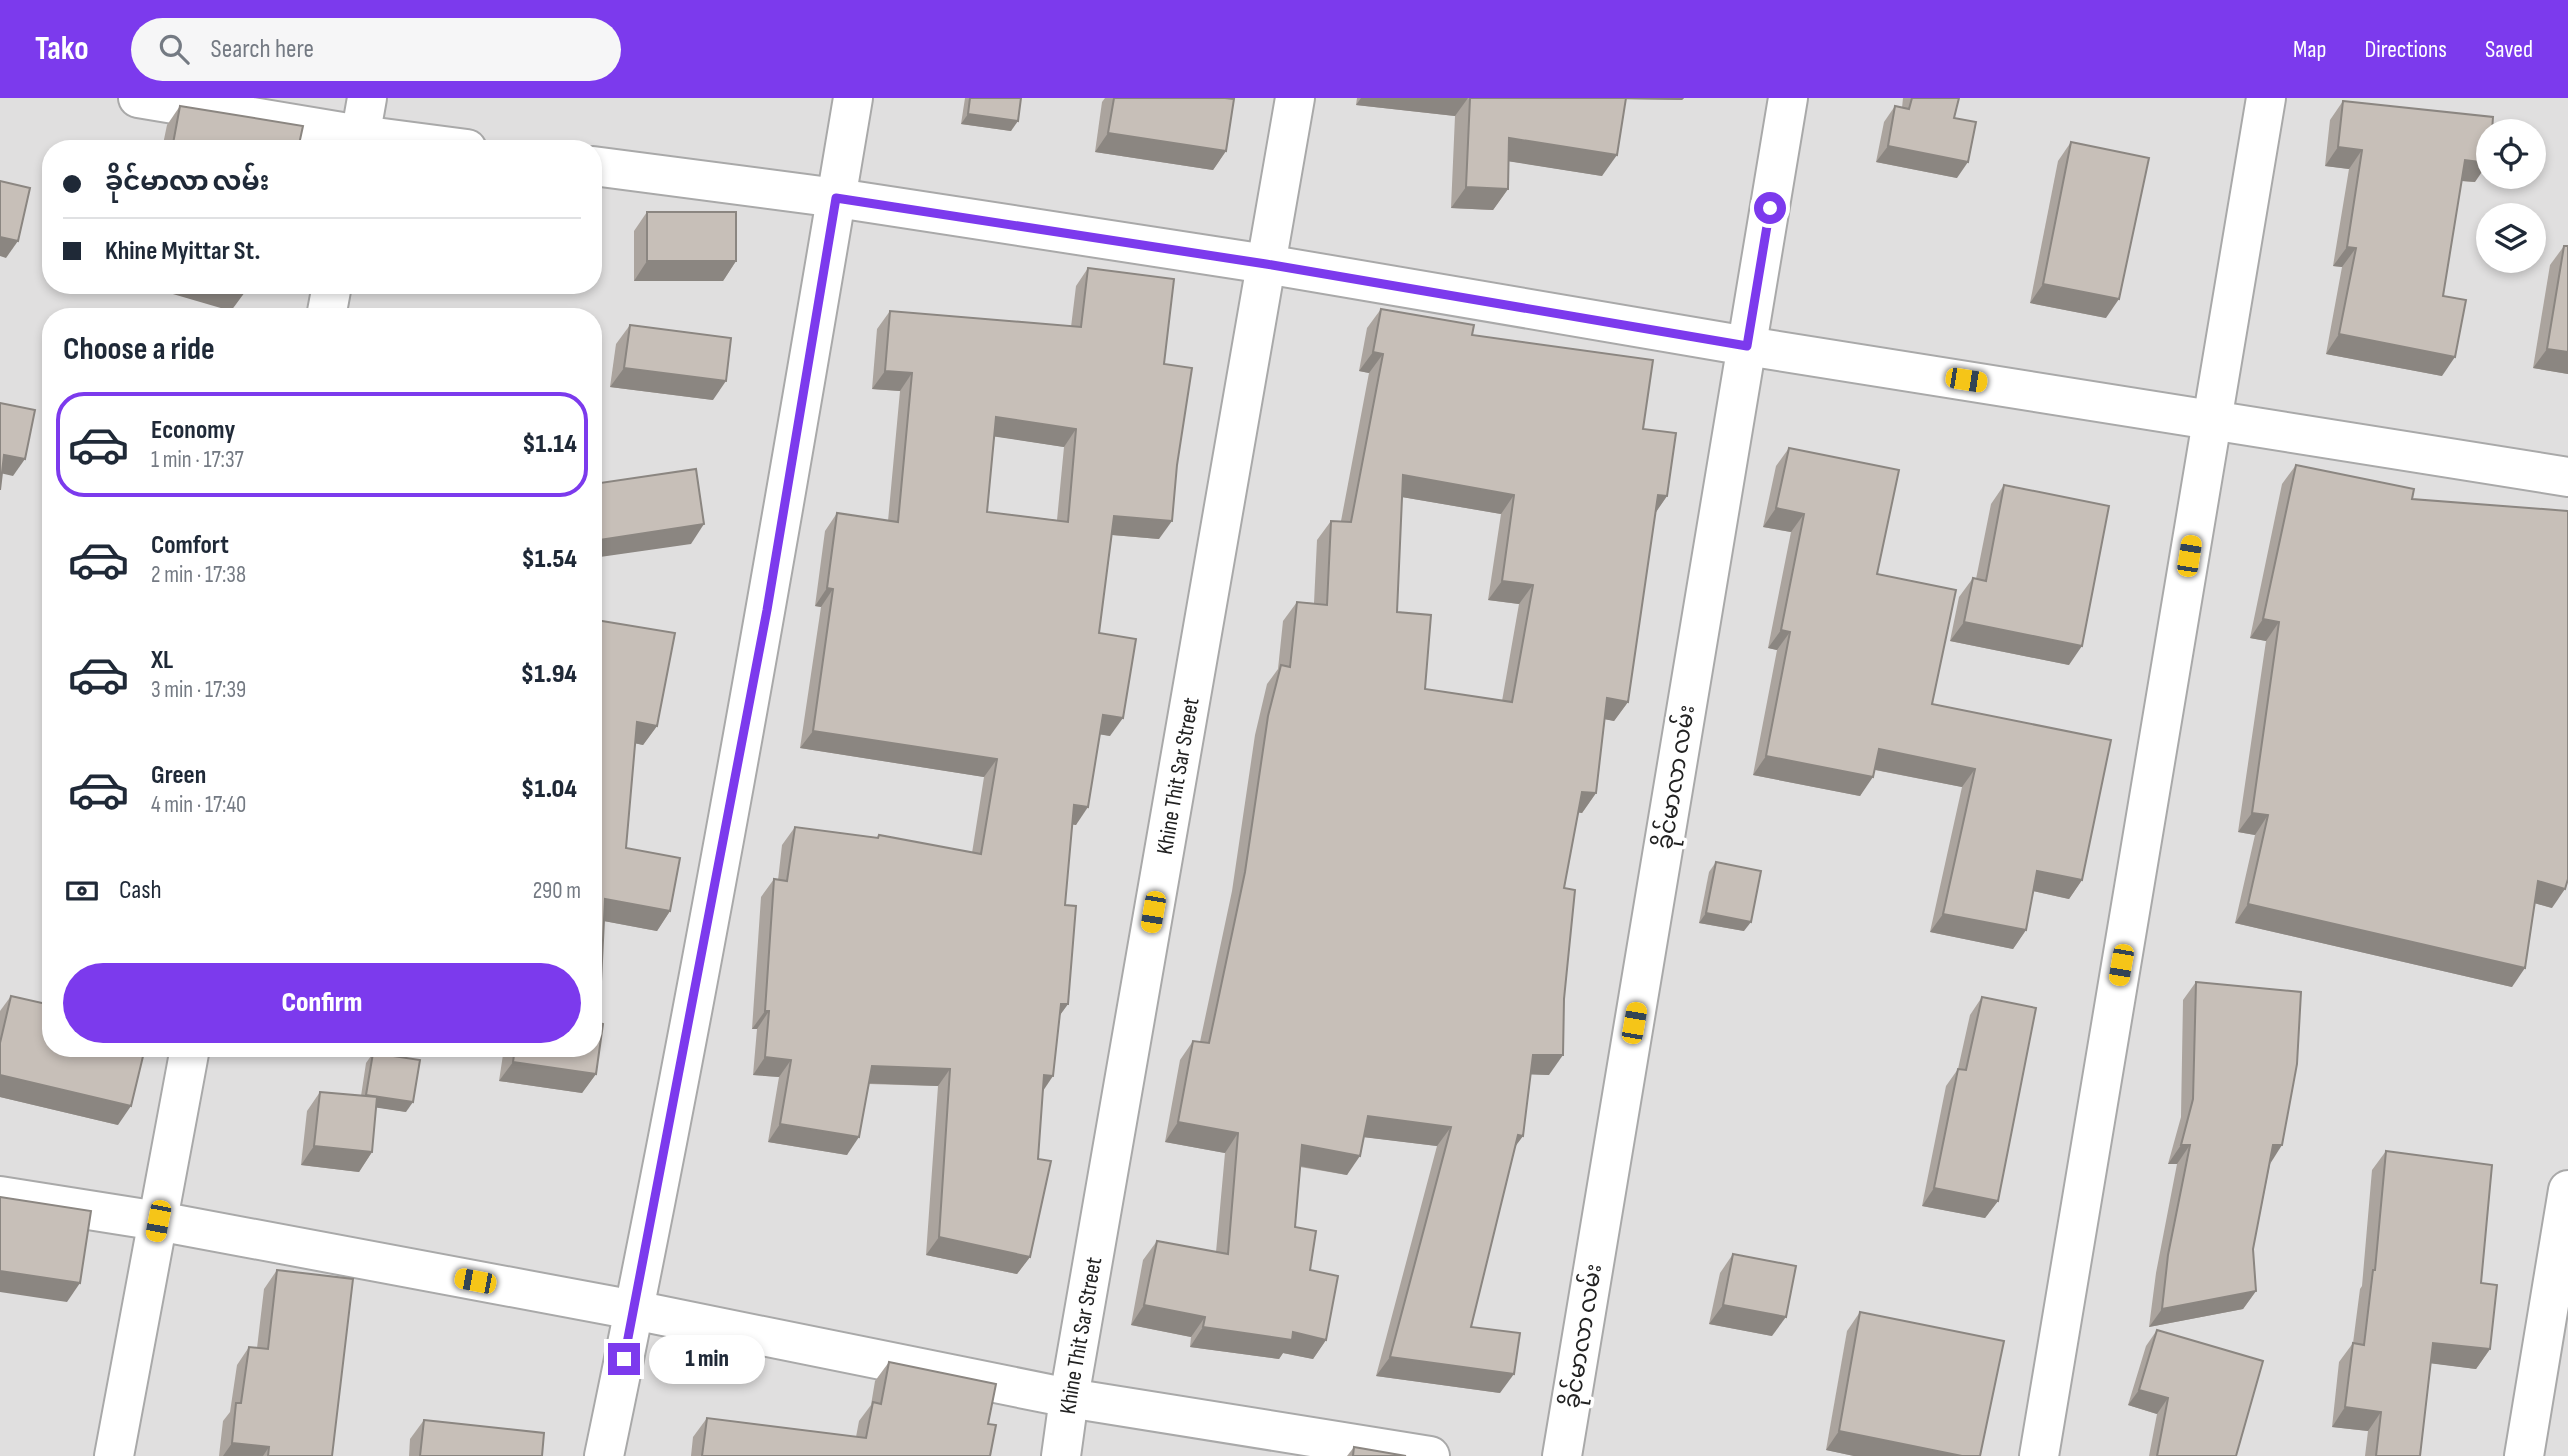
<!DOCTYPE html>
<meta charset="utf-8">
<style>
:root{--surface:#fff;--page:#f6f6f7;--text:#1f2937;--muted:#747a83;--line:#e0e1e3;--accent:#7c3aed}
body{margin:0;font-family:"Sofia Sans Condensed","Noto Sans Myanmar",sans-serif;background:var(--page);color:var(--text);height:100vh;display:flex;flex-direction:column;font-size:26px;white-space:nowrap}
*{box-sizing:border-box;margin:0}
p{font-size:23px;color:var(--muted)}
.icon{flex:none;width:38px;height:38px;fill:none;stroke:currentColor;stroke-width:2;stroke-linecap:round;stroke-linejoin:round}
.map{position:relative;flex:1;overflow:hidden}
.panel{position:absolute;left:42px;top:210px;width:560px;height:749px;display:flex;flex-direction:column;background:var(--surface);border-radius:28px;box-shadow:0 4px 10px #0003}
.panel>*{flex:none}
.banner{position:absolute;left:42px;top:42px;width:560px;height:154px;border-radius:28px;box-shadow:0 4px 10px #0003;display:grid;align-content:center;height:154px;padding:0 21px;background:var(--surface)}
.controls{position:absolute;left:2476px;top:21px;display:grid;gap:14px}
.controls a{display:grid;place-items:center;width:70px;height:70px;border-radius:50%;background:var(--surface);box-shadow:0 4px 10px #0003;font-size:35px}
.end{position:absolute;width:32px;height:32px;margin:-16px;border:9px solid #7c3aed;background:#fff;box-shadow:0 0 0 4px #fff}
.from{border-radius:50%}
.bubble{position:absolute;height:49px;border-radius:24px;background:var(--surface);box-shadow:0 4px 10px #0003;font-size:23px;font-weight:800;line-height:49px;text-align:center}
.car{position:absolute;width:21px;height:42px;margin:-21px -10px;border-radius:9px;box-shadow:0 0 5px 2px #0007;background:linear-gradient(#f5c518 24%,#345 0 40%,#f5c518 0 76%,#345 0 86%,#f5c518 0)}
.banner b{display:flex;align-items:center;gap:24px;height:66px;font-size:26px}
.banner b+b{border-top:2px solid var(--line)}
.banner i{width:18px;height:18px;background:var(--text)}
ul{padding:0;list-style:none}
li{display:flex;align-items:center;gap:21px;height:105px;margin:0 14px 10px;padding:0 7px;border:4px solid transparent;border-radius:28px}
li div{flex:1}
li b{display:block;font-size:26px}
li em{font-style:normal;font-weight:800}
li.current{border-color:var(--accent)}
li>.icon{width:63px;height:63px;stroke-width:1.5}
h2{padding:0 21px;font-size:32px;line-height:84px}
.pay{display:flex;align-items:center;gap:18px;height:77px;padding:0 21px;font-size:26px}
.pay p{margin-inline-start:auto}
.action{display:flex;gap:14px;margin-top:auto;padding:14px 21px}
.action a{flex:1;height:80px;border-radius:42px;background:var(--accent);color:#fff;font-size:28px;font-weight:800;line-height:80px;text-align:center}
header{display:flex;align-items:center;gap:42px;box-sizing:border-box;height:98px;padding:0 35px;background:var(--accent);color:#fff}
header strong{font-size:33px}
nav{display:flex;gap:38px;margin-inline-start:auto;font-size:24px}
.search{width:490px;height:63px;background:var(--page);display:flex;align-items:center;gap:18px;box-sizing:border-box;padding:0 24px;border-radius:38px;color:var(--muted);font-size:26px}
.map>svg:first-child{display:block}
</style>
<header>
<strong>Tako</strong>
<div class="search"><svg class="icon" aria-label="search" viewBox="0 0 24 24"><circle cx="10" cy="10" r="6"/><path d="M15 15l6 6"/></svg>Search here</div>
<nav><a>Map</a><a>Directions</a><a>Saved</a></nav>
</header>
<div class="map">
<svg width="2568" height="1358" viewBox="0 0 2568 1358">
<rect width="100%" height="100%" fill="#f2efe9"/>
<path fill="#e0dfdf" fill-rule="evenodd" d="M0 0H2568V1358H0ZM2488 33H2534V79H2488ZM51 51H593V187H51ZM2488 117H2534V163H2488ZM51 219H593V950H51Z"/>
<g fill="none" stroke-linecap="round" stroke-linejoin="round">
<g stroke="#a9a9a9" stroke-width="42">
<g id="street">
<polyline points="138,0 360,37 467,51"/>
<polyline points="358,51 367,0"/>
<polyline points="593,68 837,100 1266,166 1747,248 2568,379"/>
<polyline points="326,219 332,187"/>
<polyline points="0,1098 158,1123 634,1212 1069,1300 1430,1358"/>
<polyline points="114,1358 190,950"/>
<path d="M604 1358C698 907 777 454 853 0"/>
<path id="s1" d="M1061 1358 1069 1300 1295 0"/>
<polyline points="1562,1358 1788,0"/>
<polyline points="2039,1358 2266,0"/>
<polyline points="2524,1358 2568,1092"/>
</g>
</g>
<use href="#street" stroke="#fff" stroke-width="38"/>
</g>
<g fill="#aba49e" fill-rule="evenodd">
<polygon points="965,0 1021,0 1011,33 961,26"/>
<polygon points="1105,0 1225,0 1226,53 1213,72 1095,54 1102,4"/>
<polygon points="1357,0 1684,0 1682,2 1626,1 1602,78 1508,63 1508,91 1493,112 1451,110 1455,18 1356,7"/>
<polygon points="1903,0 1959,0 1954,20 1957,80 1876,64 1884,24 1895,8 1902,10"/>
<polygon points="2343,3 2475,84 2461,83 2443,198 2442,278 2326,256 2342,169 2333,168 2349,71 2325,68 2330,22"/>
<polygon points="180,8 298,51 162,51 167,27"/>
<polygon points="2071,44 2106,220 2030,205 2058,63"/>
<polygon points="647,114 736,163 723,183 634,183 634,133"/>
<polygon points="2564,148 2568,276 2533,270 2550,167"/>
<path d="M1088 170 1164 266 1159 441 1112 437 1099 535 1110 638 1100 636 1076 727 1072 726 1065 807 1068 906 1059 918 1042 994 1030 1159 1017 1176 926 1157 938 988 868 986 847 1057 768 1044 779 979 753 977 757 931H752L761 799 774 781 778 782 782 747 795 729 877 740 879 737 972 755 984 679 800 650 821 509 815 508 825 433 837 415 888 423 900 293 872 291 877 231 890 213 1071 229 1076 188ZM994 338 1064 349 1057 422 987 414Z"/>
<path d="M1381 211 1472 237 1643 331 1667 398 1655 415 1628 604 1614 623 1605 621 1596 695 1582 715 1578 714 1564 790 1549 977 1531 976 1523 1038 1515 1048 1471 1229 1500 1295 1376 1278 1437 1048 1364 1039 1347 1077 1300 1069 1295 1129 1310 1172 1326 1242 1313 1261 1283 1255 1279 1261 1190 1249 1191 1239 1131 1227 1143 1162 1157 1143 1216 1154 1225 1055 1165 1044 1180 962 1193 943 1200 944 1232 793 1255 637 1267 586 1278 571 1283 523 1297 504 1314 505 1317 442 1331 423H1341L1369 275 1359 273 1367 230ZM1402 399 1501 416 1488 502 1519 506 1502 603 1425 591 1397 514Z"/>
<polygon points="630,227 713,302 610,289 616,246"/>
<polygon points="1789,350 1877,476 1932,606 2082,782 2069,801 2033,793 2026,832 2013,851 1930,834 1962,689 1875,672 1860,698 1753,677 1777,552 1768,550 1791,434 1763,429 1776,368"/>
<polygon points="2296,367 2412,401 2552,810 2534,805 2512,889 2235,825 2255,737 2238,734 2266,543 2250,540 2282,386"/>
<polygon points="2004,387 2069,567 1950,543 1959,499 1973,480 1976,481 1991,406"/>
<polygon points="596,522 675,535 657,628 643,647 635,645 626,750 680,760 670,813 657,833 604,823 599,925 603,926 596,976 582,995 499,983 504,950 593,950 593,526"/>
<polygon points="51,593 51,620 47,620"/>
<polygon points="1716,764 1744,833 1699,825 1709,774"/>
<polygon points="2196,884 2270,1066 2253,1151 2256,1193 2243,1211 2149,1229 2156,1175 2177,1066 2168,1066 2181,1019 2183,902"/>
<polygon points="11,898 118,1027 0,999 0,913"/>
<polygon points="1982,899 1998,1103 1985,1120 1922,1108 1946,988 1958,971 1970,917"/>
<polygon points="373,955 406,1014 376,1009 372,1054 359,1074 301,1067 307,1013 320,994 361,998 366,965"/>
<polygon points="2386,1053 2481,1185 2490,1251 2476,1271 2431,1265 2420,1358 2365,1358 2368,1333 2332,1329 2339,1264 2353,1245 2360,1191 2362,1188 2372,1072"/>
<polygon points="1733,1156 1772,1238 1709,1226 1720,1175"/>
<polygon points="277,1172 332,1358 219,1358 223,1323 230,1314 237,1267 249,1249 257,1250 264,1191"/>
<polygon points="1860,1214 1980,1358 1854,1358 1826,1352 1847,1233"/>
<polygon points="2157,1232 2236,1358 2149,1358 2157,1316 2128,1307 2146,1248"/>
<polygon points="889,1264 988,1326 990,1358 691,1358 693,1339 707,1320 856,1339 859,1323 871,1307 875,1283"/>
<polygon points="424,1322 542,1358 409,1358 410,1341"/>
<polygon points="1354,1349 1406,1358 1347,1358"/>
</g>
<g fill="#8b8681">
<polygon points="1361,0 1468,0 1455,18 1356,7"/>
<polygon points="1615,0 1684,0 1682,2 1614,1"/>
<polygon points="968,16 1018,23 1011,33 961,26"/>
<polygon points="1108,35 1226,53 1213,72 1095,54"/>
<polygon points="1509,40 1617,57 1602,78 1494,61"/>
<polygon points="1888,48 1968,64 1957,80 1876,64"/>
<polygon points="2338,49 2362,52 2349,71 2325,68"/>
<polygon points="2465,62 2488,65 2475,84 2451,82"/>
<polygon points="1466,89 1508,91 1493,112 1451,110"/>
<polygon points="0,139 18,143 6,160 0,158"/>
<polygon points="2347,149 2356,150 2342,169 2333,168"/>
<polygon points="647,163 736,163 723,183 634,183"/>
<polygon points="2043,186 2119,201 2106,220 2030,205"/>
<polygon points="142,187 221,187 245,194 231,213"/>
<polygon points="2339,236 2455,259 2442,278 2326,256"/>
<polygon points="2547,251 2568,254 2568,276 2533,270"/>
<polygon points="1373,254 1383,256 1369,275 1359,273"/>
<polygon points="624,270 726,283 713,302 610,289"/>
<polygon points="885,273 912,275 900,293 872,291"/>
<polygon points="996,319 1076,331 1064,349 984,337"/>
<polygon points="4,357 25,361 13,378 0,375"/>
<polygon points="1403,377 1514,397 1501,416 1390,397"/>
<polygon points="1658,397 1667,398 1654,417"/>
<polygon points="1776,410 1804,416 1791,434 1763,429"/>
<polygon points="1114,418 1172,423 1159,441 1101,436"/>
<polygon points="704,426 691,446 593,460 593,443"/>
<polygon points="1502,483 1533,487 1519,506 1488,502"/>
<polygon points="827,490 833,491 821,509 815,508"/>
<polygon points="2263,521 2279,524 2266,543 2250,540"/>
<polygon points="1964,524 2082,548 2069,567 1950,543"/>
<polygon points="1781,532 1790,534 1777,552 1768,550"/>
<polygon points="1607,600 1628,604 1614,623 1593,619"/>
<polygon points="1103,617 1123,620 1110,638 1091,635"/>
<polygon points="637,624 657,628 643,647 624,643"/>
<polygon points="813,633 997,661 984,679 800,650"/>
<polygon points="1879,651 1975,671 1962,689 1866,670"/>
<polygon points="1766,658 1873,679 1860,698 1753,677"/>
<polygon points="1582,694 1596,695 1582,715 1568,713"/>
<polygon points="1074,707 1088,709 1076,727 1062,725"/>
<polygon points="2252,715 2268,717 2255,737 2238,734"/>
<polygon points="2037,773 2082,782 2069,801 2024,791"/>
<polygon points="2538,783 2565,791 2552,810 2524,802"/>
<polygon points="605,801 670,813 657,833 593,821"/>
<polygon points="2248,806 2525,870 2512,889 2235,825"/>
<polygon points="1706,815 1751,824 1744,833 1699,825"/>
<polygon points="1943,816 2026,832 2013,851 1930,834"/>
<polygon points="1061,906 1068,906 1055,924"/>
<polygon points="765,913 769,913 757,931 752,931"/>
<polygon points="1533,957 1563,957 1549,977 1520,976"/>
<polygon points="765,959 791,962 779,979 753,977"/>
<polygon points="513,964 596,976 582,995 499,983"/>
<polygon points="872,968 950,971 938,988 859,985"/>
<polygon points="0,977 131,1008 118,1027 0,999"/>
<polygon points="1044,977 1053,978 1041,996"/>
<polygon points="366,997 413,1004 406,1014 359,1007"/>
<polygon points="1368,1018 1451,1029 1437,1048 1354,1038"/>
<polygon points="1178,1024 1238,1035 1225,1055 1165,1044"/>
<polygon points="780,1026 859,1039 847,1057 768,1044"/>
<polygon points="1518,1037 1523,1038 1509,1057"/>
<polygon points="1302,1047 1360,1058 1347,1077 1289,1066"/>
<polygon points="2181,1047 2190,1047 2177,1066 2168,1066"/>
<polygon points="2273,1047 2282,1047 2270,1066"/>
<polygon points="314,1048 372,1054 359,1074 301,1067"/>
<polygon points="1934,1090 1998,1103 1985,1120 1922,1108"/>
<polygon points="939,1139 1030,1159 1017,1176 926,1157"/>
<polygon points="0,1173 80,1185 67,1204 0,1194"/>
<polygon points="2256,1193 2243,1211 2149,1229 2162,1211"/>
<polygon points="1144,1207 1205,1219 1191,1239 1131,1227"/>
<polygon points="1723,1207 1786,1219 1772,1238 1709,1226"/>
<polygon points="1203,1229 1293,1234 1326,1242 1313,1261 1283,1255 1279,1261 1190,1249"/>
<polygon points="2433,1245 2490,1251 2476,1271 2420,1264"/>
<polygon points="1390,1259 1514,1276 1500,1295 1376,1278"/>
<polygon points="2139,1292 2168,1300 2157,1316 2128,1307"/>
<polygon points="2345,1309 2381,1314 2368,1333 2332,1329"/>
<polygon points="1839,1333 1962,1358 1854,1358 1826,1352"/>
<polygon points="232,1345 269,1349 263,1358 223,1358"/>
</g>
<g fill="#c7bfb8" stroke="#8b8681" stroke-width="2" fill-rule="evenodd">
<polygon points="970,0 1021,0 1018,23 968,16"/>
<polygon points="1114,0 1225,0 1234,1 1226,53 1108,35"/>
<polygon points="1470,0 1626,0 1617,57 1509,40 1508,91 1466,89"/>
<polygon points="1912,0 1959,0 1954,20 1976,24 1968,64 1888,48 1895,8 1909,11"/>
<polygon points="2343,3 2493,19 2492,33 2488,33 2488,65 2465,62 2443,198 2466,202 2455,259 2339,236 2356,150 2347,149 2362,52 2338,49"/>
<polygon points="180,8 303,28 298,51 172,51"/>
<polygon points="2071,44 2149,60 2119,201 2043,186"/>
<polygon points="0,83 30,90 18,143 0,139"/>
<rect x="647" y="114" width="89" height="49"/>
<polygon points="2564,148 2568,148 2568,254 2547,251"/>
<path d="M1088 170 1174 181 1164 266 1192 270 1177 367 1172 423 1114 418 1099 535 1136 541 1123 620 1103 617 1088 709 1074 707 1065 807 1076 808 1068 906H1061L1053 978 1044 977 1038 1061 1051 1063 1030 1159 939 1139 950 971 872 968 859 1039 780 1026 791 962 765 959 769 913H765L774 781 787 783 795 729 878 740 879 737 981 756 997 661 813 633 833 491 827 490 837 415 898 424 912 275 885 273 890 213 1081 229ZM996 319 1076 331 1068 424 987 414Z"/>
<polygon points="221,187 247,187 245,194"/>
<path d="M1381 211 1474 227 1472 237 1653 262 1643 331 1676 335 1667 398 1658 397 1628 604 1607 600 1596 695 1582 694 1564 790 1575 792 1564 901 1563 957H1533L1523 1038 1518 1037 1471 1229 1520 1235 1514 1276 1390 1259 1451 1029 1368 1018 1360 1058 1302 1047 1295 1129 1316 1133 1310 1172 1338 1178 1326 1242 1293 1234 1292 1242 1203 1229 1205 1219 1144 1207 1157 1143 1228 1156 1238 1035 1178 1024 1193 943 1209 945 1245 774 1268 618 1281 567 1290 569 1297 504 1327 507 1331 423 1351 424 1383 256 1373 254ZM1403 377 1514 397 1502 483 1533 487 1512 604 1425 591 1431 517 1397 514Z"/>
<polygon points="630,227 731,240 726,283 624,270"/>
<polygon points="0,305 35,312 25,361 4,357 0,392"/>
<polygon points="1789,350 1899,372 1877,476 1956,492 1932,606 2111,642 2082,782 2037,773 2026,832 1943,816 1975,671 1879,651 1873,679 1766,658 1790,534 1781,532 1804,416 1776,410"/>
<polygon points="2296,367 2414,391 2412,401 2568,413 2568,781 2565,791 2538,783 2525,870 2248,806 2268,717 2252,715 2279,524 2263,521"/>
<polygon points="696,371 704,426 593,443 593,386"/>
<polygon points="2004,387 2109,408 2082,548 1964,524 1973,480 1986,483"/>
<polygon points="596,522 675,535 657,628 637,624 626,750 680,760 670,813 605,801 599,925 603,926 596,976 513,964 515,950 593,950 593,538"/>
<polygon points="1716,764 1761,773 1751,824 1706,815"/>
<polygon points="2196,884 2301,894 2297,966 2282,1047 2273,1047 2253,1151 2256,1193 2162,1211 2168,1157 2190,1047 2181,1047 2193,1001"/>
<polygon points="11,898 51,907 51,950 145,950 131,1008 0,977 0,945"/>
<polygon points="1982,899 2036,910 1998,1103 1934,1090 1958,971 1966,972"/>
<polygon points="373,955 420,962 413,1004 366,997"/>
<polygon points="320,994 377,999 372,1054 314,1048"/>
<polygon points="2386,1053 2492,1067 2481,1185 2497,1187 2490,1251 2433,1245 2420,1358 2376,1358 2381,1314 2345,1309 2353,1245 2364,1247 2373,1172 2375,1172"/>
<polygon points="0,1099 91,1113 80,1185 0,1173"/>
<polygon points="1733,1156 1796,1168 1786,1219 1723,1207"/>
<polygon points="277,1172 353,1181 332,1358 268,1358 269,1349 232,1345 236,1305 241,1305 249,1249 268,1251"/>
<polygon points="1860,1214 2004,1243 1980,1358 1962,1358 1839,1333"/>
<polygon points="2157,1232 2263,1263 2236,1358 2157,1358 2168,1300 2139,1292"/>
<polygon points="889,1264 996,1286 988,1326 996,1327 990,1358 702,1358 707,1320 866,1340 873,1304 881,1306"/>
<polygon points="424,1322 544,1335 542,1358 420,1358"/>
<polygon points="1354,1349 1406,1358 1353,1358"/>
</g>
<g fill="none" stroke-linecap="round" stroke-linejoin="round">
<polyline stroke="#7c3aed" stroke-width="9" points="624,1261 767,512 836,100 1266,166 1747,248 1770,110"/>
</g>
<g text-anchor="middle" stroke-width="7" stroke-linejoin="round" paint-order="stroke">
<g font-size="23" fill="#222" stroke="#fff">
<text dy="8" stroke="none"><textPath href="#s1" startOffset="690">Khine Thit Sar Street</textPath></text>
<text transform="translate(1675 679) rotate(-81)" y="8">ခိုင်မာလာ လမ်း</text>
<text dy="8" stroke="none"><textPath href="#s1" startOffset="122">Khine Thit Sar Street</textPath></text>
<text transform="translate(1582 1238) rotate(-81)" y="8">ခိုင်မာလာ လမ်း</text>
</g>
</g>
</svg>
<div class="controls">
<a><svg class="icon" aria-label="locate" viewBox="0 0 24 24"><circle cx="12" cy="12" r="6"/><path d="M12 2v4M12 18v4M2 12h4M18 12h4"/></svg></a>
<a><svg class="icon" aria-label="layers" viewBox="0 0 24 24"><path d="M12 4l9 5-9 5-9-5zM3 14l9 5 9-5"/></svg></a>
</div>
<i class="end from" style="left:1770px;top:110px"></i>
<i class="end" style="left:624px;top:1261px"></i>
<div class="bubble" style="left:649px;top:1237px;width:116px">1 min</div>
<i class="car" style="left:1966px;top:282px;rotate:99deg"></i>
<i class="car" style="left:2189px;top:458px;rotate:9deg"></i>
<i class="car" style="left:1153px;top:814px;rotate:190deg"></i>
<i class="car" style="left:2121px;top:867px;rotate:190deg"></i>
<i class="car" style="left:1634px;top:925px;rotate:10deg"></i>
<i class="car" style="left:158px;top:1123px;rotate:191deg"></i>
<i class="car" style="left:475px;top:1183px;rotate:281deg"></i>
<div class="banner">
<b><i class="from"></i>ခိုင်မာလာ လမ်း</b>
<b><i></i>Khine Myittar St.</b>
</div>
<section class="panel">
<h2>Choose a ride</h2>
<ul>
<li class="current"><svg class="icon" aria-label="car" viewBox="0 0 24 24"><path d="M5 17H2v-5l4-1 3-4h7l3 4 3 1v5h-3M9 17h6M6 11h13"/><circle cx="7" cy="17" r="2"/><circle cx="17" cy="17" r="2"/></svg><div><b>Economy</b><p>1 min · 17:37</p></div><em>$1.14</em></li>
<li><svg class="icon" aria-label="car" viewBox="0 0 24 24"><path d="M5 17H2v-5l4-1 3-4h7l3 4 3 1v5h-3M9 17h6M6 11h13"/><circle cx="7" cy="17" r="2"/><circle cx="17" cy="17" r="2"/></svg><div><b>Comfort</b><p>2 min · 17:38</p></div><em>$1.54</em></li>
<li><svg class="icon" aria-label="car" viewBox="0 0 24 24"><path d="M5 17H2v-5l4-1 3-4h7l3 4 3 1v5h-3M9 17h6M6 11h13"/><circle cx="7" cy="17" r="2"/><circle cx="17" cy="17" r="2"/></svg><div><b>XL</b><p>3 min · 17:39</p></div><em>$1.94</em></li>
<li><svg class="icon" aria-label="car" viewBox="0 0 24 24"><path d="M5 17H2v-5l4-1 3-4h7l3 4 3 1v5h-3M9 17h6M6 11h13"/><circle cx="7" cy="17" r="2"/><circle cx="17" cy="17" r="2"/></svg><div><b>Green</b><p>4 min · 17:40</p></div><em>$1.04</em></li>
</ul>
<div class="pay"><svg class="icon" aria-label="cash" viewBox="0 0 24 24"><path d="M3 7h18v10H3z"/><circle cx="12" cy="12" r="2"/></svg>Cash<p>290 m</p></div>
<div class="action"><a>Confirm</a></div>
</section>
</div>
